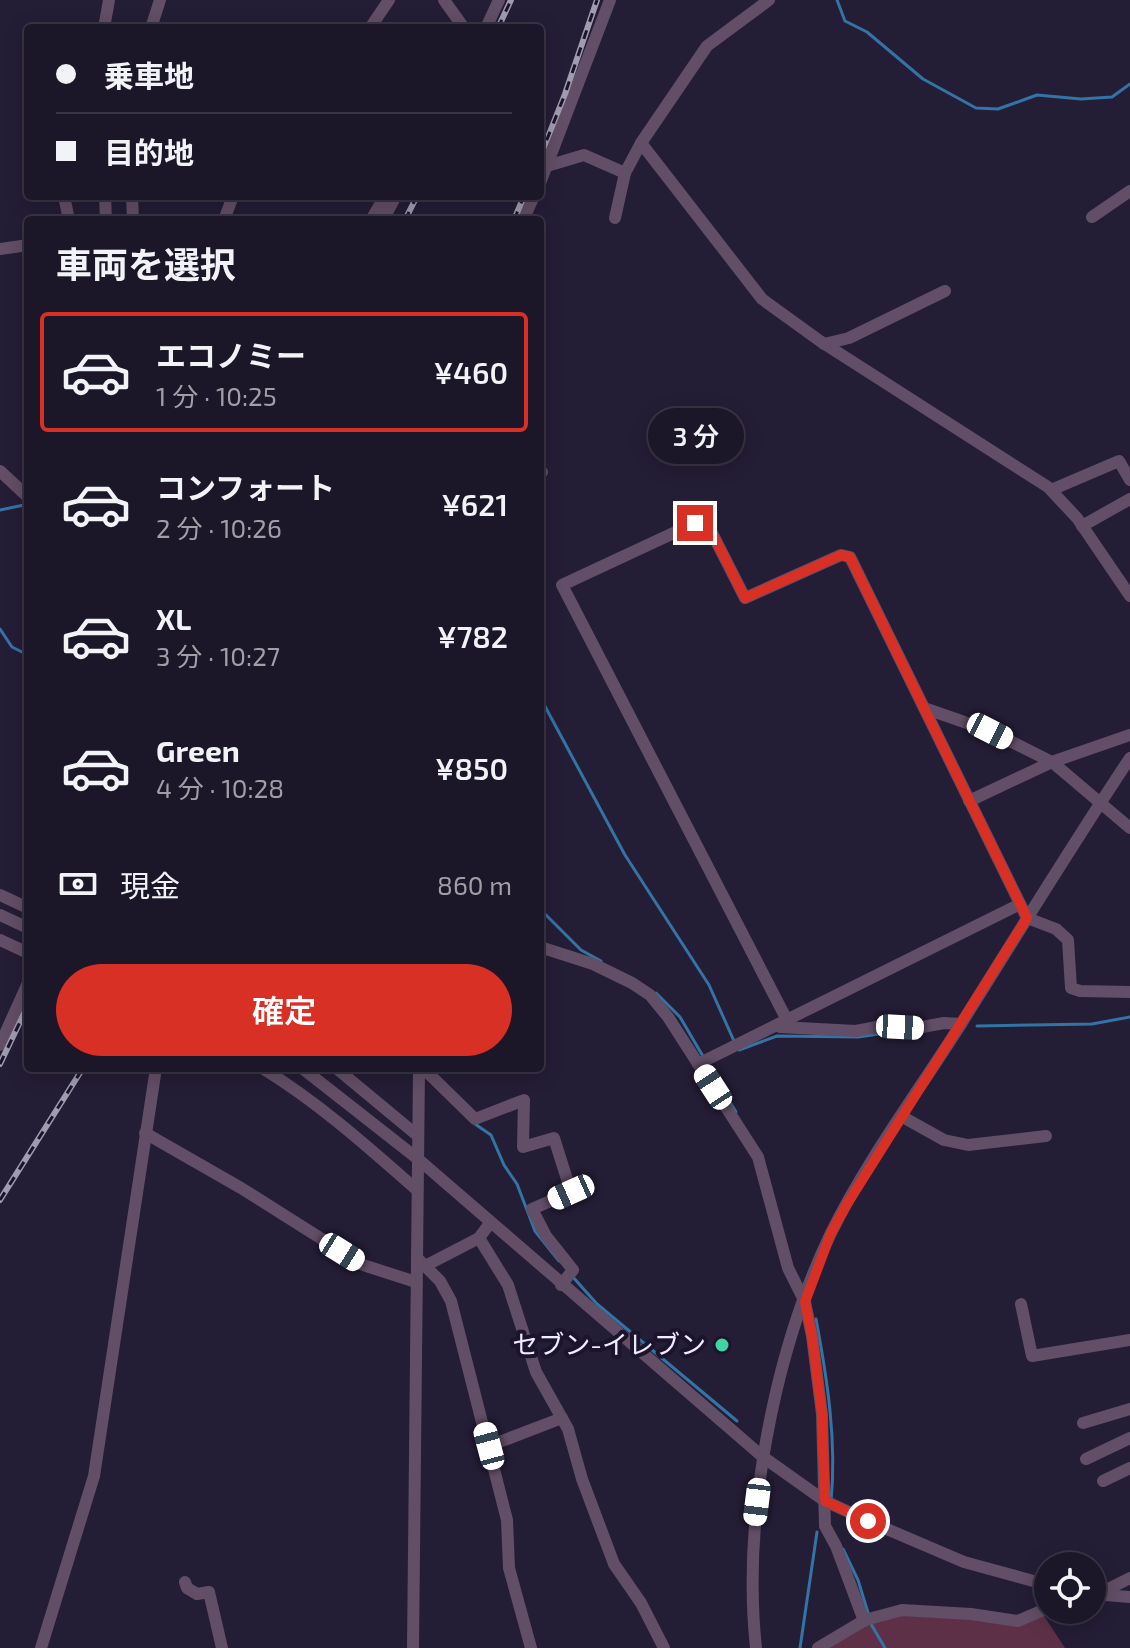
<!DOCTYPE html>
<html lang="ja">
<meta charset="utf-8">
<style>
:root{--surface:#1b1628;--page:#282334;--text:#f1f3f6;--muted:#a09fa8;--line:#393545;--accent:#d93025}
body{margin:0;font-family:"Exo 2","Noto Sans JP",sans-serif;background:var(--page);color:var(--text);height:100vh;display:flex;flex-direction:column;font-size:30px;white-space:nowrap}
*{box-sizing:border-box;margin:0}
p{font-size:26px;color:var(--muted)}
.icon{flex:none;width:44px;height:44px;fill:none;stroke:currentColor;stroke-width:2;stroke-linecap:round;stroke-linejoin:round}
.map{position:relative;flex:1;overflow:hidden}
.drawer{position:absolute;left:24px;top:216px;width:520px;height:856px;display:flex;flex-direction:column;background:var(--surface);border-radius:8px;box-shadow:0 4px 20px #0003,0 0 0 2px var(--line)}
.drawer>*{flex:none}
.guide{position:absolute;left:24px;top:24px;width:520px;height:176px;border-radius:8px;box-shadow:0 4px 20px #0003,0 0 0 2px var(--line);display:grid;align-content:center;height:176px;padding:0 32px;background:var(--surface)}
.buttons{position:absolute;left:1034px;top:1552px;display:grid;gap:16px}
.buttons a{display:grid;place-items:center;width:72px;height:72px;border-radius:50%;background:var(--surface);box-shadow:0 4px 20px #0003,0 0 0 2px var(--line);font-size:40px}
.end{position:absolute;width:36px;height:36px;margin:-18px;border:10px solid #d93025;background:#fff;box-shadow:0 0 0 4px #fff}
.from{border-radius:50%}
.bubble{position:absolute;height:56px;border-radius:28px;background:var(--surface);box-shadow:0 4px 20px #0003,0 0 0 2px var(--line);font-size:26px;font-weight:600;line-height:56px;text-align:center}
.car{position:absolute;width:24px;height:48px;margin:-24px -12px;border-radius:10px;box-shadow:0 0 6px 2px #0007;background:linear-gradient(#fff 24%,#345 0 40%,#fff 0 76%,#345 0 86%,#fff 0)}
.guide b{display:flex;align-items:center;gap:28px;height:76px;font-size:30px}
.guide b+b{border-top:2px solid var(--line)}
.guide i{width:20px;height:20px;background:var(--text)}
ul{padding:0;list-style:none}
li{display:flex;align-items:center;gap:24px;height:120px;margin:0 16px 12px;padding:0 16px;border:4px solid transparent;border-radius:8px}
li div{flex:1}
li b{display:block;font-size:30px}
li em{font-style:normal;font-weight:600}
li.on{border-color:var(--accent)}
li>.icon{width:72px;height:72px;stroke-width:1.5}
h2{padding:0 32px;font-size:36px;line-height:96px}
.pay{display:flex;align-items:center;gap:20px;height:88px;padding:0 32px;font-size:30px}
.pay p{margin-inline-start:auto}
.action{display:flex;gap:16px;margin-top:auto;padding:16px 32px}
.action a{flex:1;height:92px;border-radius:48px;background:var(--accent);color:#fff;font-size:32px;font-weight:600;line-height:92px;text-align:center}
.map>svg:first-child{display:block}
</style>
<div class="map">
<svg width="1130" height="1648" viewBox="0 0 1130 1648">
<rect width="100%" height="100%" fill="#241d36"/>
<polygon fill="#5d3048" points="900,1614 1044,1616 1065,1648 827,1648 868,1622"/>
<g fill="none" stroke-linecap="round" stroke-linejoin="round">
<g stroke="#3274a5" stroke-width="3">
<polyline points="837,0 845,21 867,32 923,79 976,108 998,109 1037,95 1081,99 1112,97 1130,84"/>
<polyline points="0,510 24,505 28,509"/>
<polyline points="0,629 12,647 28,655"/>
<polyline points="540,697 625,855 709,985 734,1041"/>
<polyline points="540,909 581,950 601,961"/>
<polyline points="656,993 680,1017 704,1058"/>
<polyline points="977,1026 1092,1024 1130,1017"/>
<polyline points="739,1050 777,1036 858,1037 886,1033 909,1033"/>
<polyline points="707,1064 736,1112"/>
<polyline points="475,1124 491,1135 504,1165 517,1184 535,1231 559,1261"/>
<polyline points="572,1276 597,1304 737,1421"/>
<path d="M816 1319C827 1378 837 1441 831 1501"/>
<polyline points="843,1549 858,1580 869,1616"/>
<polyline points="871,1624 885,1648"/>
<polyline points="800,1648 817,1532"/>
</g>
<g stroke="#624e66" stroke-width="12">
<polyline points="444,0 464,28"/>
<polyline points="104,28 109,0"/>
<polyline points="151,28 160,0"/>
<polyline points="370,28 389,0"/>
<polyline points="486,28 499,0"/>
<polyline points="641,143 762,299 820,341 1048,487 1077,518 1130,596"/>
<polyline points="547,166 584,155 625,173 641,143 707,46 769,0"/>
<polyline points="540,183 610,0"/>
<polyline points="64,196 69,220"/>
<polyline points="105,196 106,220"/>
<polyline points="132,196 133,220"/>
<polyline points="1092,217 1130,191"/>
<polyline points="615,218 625,173"/>
<polyline points="224,220 233,196"/>
<polyline points="371,220 385,196"/>
<polyline points="383,220 396,196"/>
<polyline points="523,220 534,196"/>
<polyline points="0,249 28,245"/>
<polyline points="824,344 849,338 945,291"/>
<polyline points="0,471 28,497"/>
<polyline points="540,473 542,472"/>
<polyline points="1051,490 1119,461 1130,480"/>
<polyline points="1082,526 1130,499"/>
<polyline points="924,708 990,731 1052,762 1130,828"/>
<polyline points="969,801 1052,762 1130,735"/>
<polyline points="0,895 28,908"/>
<polyline points="0,915 28,928"/>
<polyline points="0,940 28,953"/>
<polyline points="540,947 593,964 632,983 650,995 668,1017 758,1157 788,1268 805,1302 812,1336 822,1414 825,1526 836,1546 864,1621"/>
<polyline points="788,1022 562,585 695,523 710,529 745,598 841,555 850,557 1027,918 1056,929 1068,940 1071,988 1080,991 1130,992"/>
<polyline points="780,1027 856,1031 882,1026 917,1028 944,1023 961,1024"/>
<polyline points="0,1045 28,983"/>
<polyline points="698,1064 1020,904"/>
<path d="M262 1068C319 1103 367 1146 417 1190"/>
<polyline points="302,1068 418,1159 763,1457 825,1501 868,1521 964,1562 1048,1585"/>
<polyline points="336,1068 418,1136"/>
<polyline points="423,1068 475,1119 524,1100 523,1147 554,1138 571,1192 532,1209 546,1236 573,1270 561,1285"/>
<polyline points="901,1116 944,1140 968,1145 1046,1136"/>
<polyline points="145,1133 241,1188 363,1265 416,1282"/>
<polyline points="490,1223 479,1238 508,1285 536,1372 568,1429 582,1479 614,1564 641,1603 664,1648"/>
<polyline points="417,1258 440,1281 451,1301 507,1520 509,1568 531,1648"/>
<polyline points="425,1266 479,1238"/>
<polyline points="1021,1304 1032,1356 1130,1340"/>
<polyline points="1083,1423 1130,1409"/>
<polyline points="489,1446 562,1418"/>
<polyline points="1086,1459 1130,1438"/>
<polyline points="1103,1481 1130,1468"/>
<polyline points="185,1582 187,1588 197,1594 209,1592 222,1648"/>
<polyline points="1100,1593 1130,1578"/>
<polyline points="1092,1594 1130,1597"/>
<polyline points="41,1648 94,1476 156,1068"/>
<polyline points="413,1648 419,1068"/>
<path d="M756 1648C742 1518 774 1353 830 1235 865 1163 918 1092 961 1024 1017 935 1072 845 1130 758"/>
<polyline points="818,1648 865,1620 902,1610 971,1614 1018,1621 1048,1608"/>
</g>
<g stroke="#a09baf" stroke-width="6">
<g id="rail">
<polyline points="498,28 511,0"/>
<polyline points="540,157 565,94 597,0"/>
<polyline points="405,220 417,196"/>
<polyline points="514,220 524,196"/>
<polyline points="0,1064 28,1005"/>
<polyline points="0,1200 83,1068"/>
</g>
</g>
<use href="#rail" stroke="#1b142c" stroke-width="3" stroke-dasharray="9" stroke-linecap="butt"/>
</g>
<g fill="none" stroke-linecap="round" stroke-linejoin="round">
<polyline stroke="#d93025" stroke-width="10" points="695,523 710,529 745,598 841,555 850,557 1027,918 847,1204 831,1233 805,1302 812,1336 822,1414 825,1501 868,1521"/>
</g>
<circle fill="#40d4a2" stroke="#1b142c" stroke-width="3" cx="722" cy="1345" r="8"/>
<g text-anchor="middle" stroke-width="8" stroke-linejoin="round" paint-order="stroke">
<g font-size="26" fill="#efecfd" stroke="#1b142c" text-anchor="end">
<text x="706" y="1354">セブン-イレブン</text>
</g>
</g>
</svg>
<div class="buttons">
<a><svg class="icon" aria-label="locate" viewBox="0 0 24 24"><circle cx="12" cy="12" r="6"/><path d="M12 2v4M12 18v4M2 12h4M18 12h4"/></svg></a>
</div>
<i class="end from" style="left:868px;top:1521px"></i>
<i class="end" style="left:695px;top:523px"></i>
<div class="bubble" style="left:648px;top:408px;width:96px">3 分</div>
<i class="car" style="left:990px;top:731px;rotate:117deg"></i>
<i class="car" style="left:900px;top:1027px;rotate:93deg"></i>
<i class="car" style="left:713px;top:1087px;rotate:327deg"></i>
<i class="car" style="left:571px;top:1192px;rotate:246deg"></i>
<i class="car" style="left:342px;top:1252px;rotate:122deg"></i>
<i class="car" style="left:489px;top:1446px;rotate:345deg"></i>
<i class="car" style="left:757px;top:1502px;rotate:187deg"></i>
<div class="guide">
<b><i class="from"></i>乗車地</b>
<b><i></i>目的地</b>
</div>
<section class="drawer">
<h2>車両を選択</h2>
<ul>
<li class="on"><svg class="icon" aria-label="car" viewBox="0 0 24 24"><path d="M5 17H2v-5l4-1 3-4h7l3 4 3 1v5h-3M9 17h6M6 11h13"/><circle cx="7" cy="17" r="2"/><circle cx="17" cy="17" r="2"/></svg><div><b>エコノミー</b><p>1 分 · 10:25</p></div><em>¥460</em></li>
<li><svg class="icon" aria-label="car" viewBox="0 0 24 24"><path d="M5 17H2v-5l4-1 3-4h7l3 4 3 1v5h-3M9 17h6M6 11h13"/><circle cx="7" cy="17" r="2"/><circle cx="17" cy="17" r="2"/></svg><div><b>コンフォート</b><p>2 分 · 10:26</p></div><em>¥621</em></li>
<li><svg class="icon" aria-label="car" viewBox="0 0 24 24"><path d="M5 17H2v-5l4-1 3-4h7l3 4 3 1v5h-3M9 17h6M6 11h13"/><circle cx="7" cy="17" r="2"/><circle cx="17" cy="17" r="2"/></svg><div><b>XL</b><p>3 分 · 10:27</p></div><em>¥782</em></li>
<li><svg class="icon" aria-label="car" viewBox="0 0 24 24"><path d="M5 17H2v-5l4-1 3-4h7l3 4 3 1v5h-3M9 17h6M6 11h13"/><circle cx="7" cy="17" r="2"/><circle cx="17" cy="17" r="2"/></svg><div><b>Green</b><p>4 分 · 10:28</p></div><em>¥850</em></li>
</ul>
<div class="pay"><svg class="icon" aria-label="cash" viewBox="0 0 24 24"><path d="M3 7h18v10H3z"/><circle cx="12" cy="12" r="2"/></svg>現金<p>860 m</p></div>
<div class="action"><a>確定</a></div>
</section>
</div>
